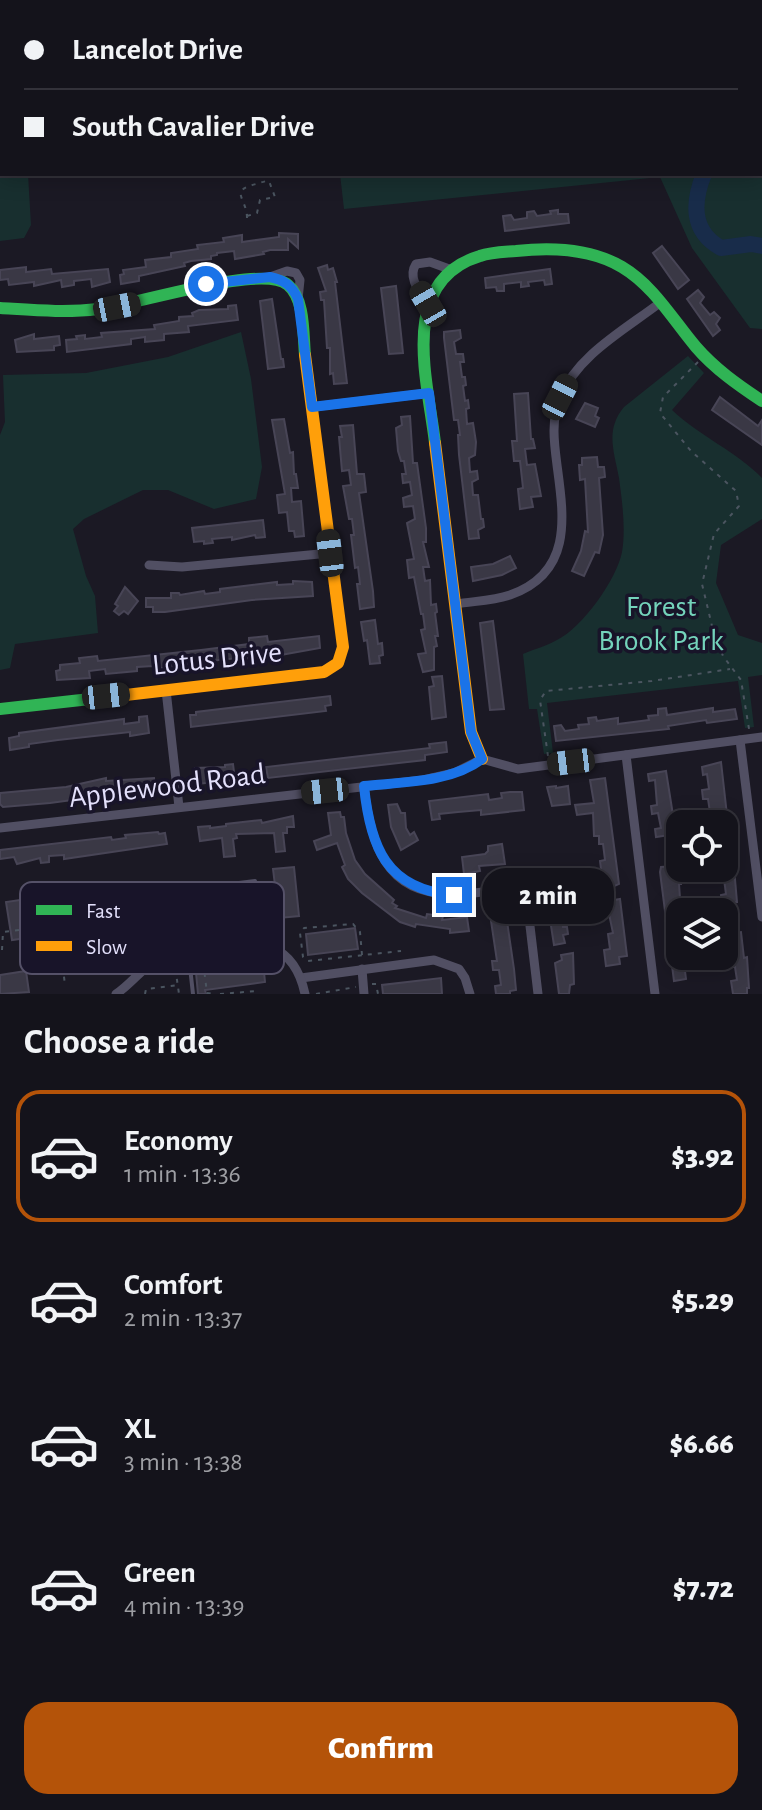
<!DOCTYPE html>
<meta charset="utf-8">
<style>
:root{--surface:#14131b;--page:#1d1c24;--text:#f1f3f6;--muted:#9d9ea3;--line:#33323a;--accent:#b45309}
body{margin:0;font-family:"Alegreya Sans",sans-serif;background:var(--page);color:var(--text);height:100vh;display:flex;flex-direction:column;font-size:30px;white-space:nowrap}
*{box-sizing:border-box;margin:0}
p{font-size:26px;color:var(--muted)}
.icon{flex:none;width:44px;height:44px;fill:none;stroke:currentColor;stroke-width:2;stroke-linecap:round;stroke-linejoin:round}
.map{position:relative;height:994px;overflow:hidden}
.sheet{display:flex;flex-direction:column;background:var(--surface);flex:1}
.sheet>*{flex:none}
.guide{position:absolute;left:0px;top:0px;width:762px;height:176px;box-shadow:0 4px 20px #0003,0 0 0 2px var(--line);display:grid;align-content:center;height:176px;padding:0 24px;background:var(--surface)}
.buttons{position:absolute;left:666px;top:810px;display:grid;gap:16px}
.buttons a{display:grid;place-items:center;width:72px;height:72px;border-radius:16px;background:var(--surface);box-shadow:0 4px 20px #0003,0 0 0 2px var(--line);font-size:40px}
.end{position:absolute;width:36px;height:36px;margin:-18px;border:10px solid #1a73e8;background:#fff;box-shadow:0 0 0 4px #fff}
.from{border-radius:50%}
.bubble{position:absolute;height:56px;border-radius:24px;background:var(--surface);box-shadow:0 4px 20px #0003,0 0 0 2px var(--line);font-size:26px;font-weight:800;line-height:56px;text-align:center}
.car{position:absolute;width:24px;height:48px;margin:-24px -12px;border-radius:10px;box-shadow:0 0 6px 2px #0007;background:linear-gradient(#222 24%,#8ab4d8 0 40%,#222 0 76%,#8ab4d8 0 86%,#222 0)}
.guide b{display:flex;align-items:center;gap:28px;height:76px;font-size:30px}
.guide b+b{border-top:2px solid var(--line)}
.guide i{width:20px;height:20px;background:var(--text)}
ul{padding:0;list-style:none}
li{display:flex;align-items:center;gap:24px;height:132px;margin:0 16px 12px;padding:0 8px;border:4px solid transparent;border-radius:24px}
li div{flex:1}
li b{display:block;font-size:30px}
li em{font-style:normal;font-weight:800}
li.current{border-color:var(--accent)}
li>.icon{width:72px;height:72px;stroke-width:1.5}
h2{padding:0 24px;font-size:36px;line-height:96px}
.button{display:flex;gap:16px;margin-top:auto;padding:16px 24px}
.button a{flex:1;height:92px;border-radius:24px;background:var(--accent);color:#fff;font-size:32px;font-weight:800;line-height:92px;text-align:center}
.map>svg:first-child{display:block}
</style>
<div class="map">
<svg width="762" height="994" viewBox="0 0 762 994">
<rect width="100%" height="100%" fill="#1b1924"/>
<g fill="#182f2f">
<polygon points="320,0 762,0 762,329 750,328 692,248 660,177 344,209 340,174 760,174 760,2"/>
<polygon points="0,128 2,174 28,174 31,225 24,238 0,241"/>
<polygon points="241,332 251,379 262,467 256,499 214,509 168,490 143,490 84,519 73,529 86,576 95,596 98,633 15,644 10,668 0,670 0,435 5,422 3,375 86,373 168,357"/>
<path d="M688 356 704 373 672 410C699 436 736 451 762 478V519L721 545 716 583 738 635 762 643V675L748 677 754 727 745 728 738 681 547 703 553 753 544 754 537 709H529L523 654C534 649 547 646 557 640 582 628 617 579 622 552 626 529 622 500 619 478 614 451 605 430 624 407Z"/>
</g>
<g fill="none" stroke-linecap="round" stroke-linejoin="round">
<g stroke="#182c4a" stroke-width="16">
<polyline points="717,0 719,2"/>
<path d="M704 174C693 201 690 231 721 248L751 244 762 246"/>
</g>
</g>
<g fill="#3a3845" stroke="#484556" stroke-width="2">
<polygon points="558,210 558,214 568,214 569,223 505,231 503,216 511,215 514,220 527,218 527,212 534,211 537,216 551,214 550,211"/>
<polygon points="279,233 298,234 298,248 288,239 288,250 270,250 263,252 264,254 235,259 234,251 217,253 217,255 211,256 211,259 191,261 184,263 185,266 139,276 139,281 121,284 120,275 124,274 123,270 146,267 145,260 171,257 171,253 198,249 197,245 224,242 223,238 242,235 242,242 279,237"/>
<polygon points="662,246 689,280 678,289 653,253"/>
<polygon points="327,265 328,270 333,268 337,282 335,282 347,383 334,384 333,373 330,374 330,348 327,348 324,300 321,300 320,292 326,291 318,268"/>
<polygon points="26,267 26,272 51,269 52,274 108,269 110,282 92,287 91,279 74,281 74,285 62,287 61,280 34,286 34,282 9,285 8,279 0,280 0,270"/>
<polygon points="550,269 552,284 545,285 544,280 528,282 529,286 521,287 521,282 504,284 504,291 497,291 496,287 486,288 485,278"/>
<polygon points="396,286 403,353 389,354 381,288"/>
<polygon points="698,290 704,297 700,303 710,315 714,312 720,318 716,324 720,330 713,336 687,299"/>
<polygon points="272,299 281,359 283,359 284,367 268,369 260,301"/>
<polygon points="236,305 238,320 188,326 189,332 164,334 164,340 145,342 145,337 131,339 131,344 67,352 66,340 77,339 76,336 85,335 85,339 102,337 101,333 155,329 154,325 179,321 179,317 193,316 192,313 199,310 228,309 228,306"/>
<polygon points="460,330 461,338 454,342 456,354 463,354 464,362 460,362 462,377 465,377 466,385 463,386 465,401 468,400 469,408 466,409 467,424 473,423 476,442 475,455 469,458 470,472 477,471 478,479 472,482 473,495 478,495 481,519 483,519 484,527 478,530 479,538 469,539 459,455 458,435 460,435 458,420 454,420 444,338 444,332"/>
<polygon points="34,334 34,339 59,336 60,345 54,346 54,350 17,352 15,340"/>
<polygon points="528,393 531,439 533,439 535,448 525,449 527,465 535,464 541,496 531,497 533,507 520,509 518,489 523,488 520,461 514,461 512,441 517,441 514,394"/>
<polygon points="720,397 758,426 762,420 762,445 712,410"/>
<polygon points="585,403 598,408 595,416 599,418 595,427 576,419"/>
<polygon points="410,416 413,463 417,463 426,528 426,542 423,542 429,567 423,567 425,581 430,580 431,605 436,604 437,612 435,613 438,636 435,636 437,646 434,647 434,670 423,672 418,654 426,653 421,630 425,629 423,614 421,614 414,577 409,578 407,560 414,559 407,523 415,519 413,506 404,507 403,498 412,495 410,482 403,483 402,474 406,474 404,461 401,461 398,451 396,428 402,425 401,417"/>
<polygon points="284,419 290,453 293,452 294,474 296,474 298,488 291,488 292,502 301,501 304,536 295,537 294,531 289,531 287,512 279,513 277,495 285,494 272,420"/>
<polygon points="353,425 357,474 364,474 366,492 359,493 373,591 374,607 360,609 357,584 360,584 358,567 355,568 351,535 354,535 352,519 349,519 343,486 351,485 349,470 342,471 339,437 342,437 340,426"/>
<polygon points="597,457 598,467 604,467 605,477 599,478 603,535 599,553 595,552 584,576 572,571 581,551 585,531 588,532 585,479 580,480 579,465 582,465 582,458"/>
<polygon points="263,520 265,537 256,538 255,535 232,540 232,537 212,539 213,543 204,544 204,541 194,542 192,528"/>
<polygon points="510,556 516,568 502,575 473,581 471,567 493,564"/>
<polygon points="293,581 312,582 313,596 252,600 165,612 153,612 153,607 146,607 146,598 171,598 171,593 179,593 180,595 204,591 205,594 220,592 220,589 277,582 277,585 293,584"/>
<polygon points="125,587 138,601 128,614 124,611 119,615 114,611 118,606 115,604"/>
<polygon points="375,620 378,644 382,643 383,655 379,656 380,663 370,664 367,640 364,641 361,622"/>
<polygon points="493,621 504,709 490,710 480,623"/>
<polygon points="267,636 268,642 319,636 320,648 275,656 275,649 259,651 260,658 226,659 154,669 153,666 137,667 137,671 106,674 105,669 89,671 90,678 57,680 56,671 60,670 60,665 80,663 79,658 97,656 98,661 201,650 249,644 249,638"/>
<polygon points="442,676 446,717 432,719 429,687 434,686 432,677"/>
<polygon points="330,696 331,705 325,706 326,711 191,727 190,715 196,715 196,712"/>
<polygon points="666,708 667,715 713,708 713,712 735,709 737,719 707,723 706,720 668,726 669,729 556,741 554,726 561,725 565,731 579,729 578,725 589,724 588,718 596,717 597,721 618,718 618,724 649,720 648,716 658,715 658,709"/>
<polygon points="147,716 149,733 130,736 130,732 58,740 29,744 29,747 10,750 9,738 19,736 19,733 124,719 124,724 139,722 139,717"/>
<polygon points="446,742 447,752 425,755 425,760 268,778 266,767 430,748 429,744"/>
<polygon points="721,762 728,824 713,821 693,824 692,814 710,812 708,799 703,799 702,790 709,789 707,774 703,775 702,767"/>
<polygon points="233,764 235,780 197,784 195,768 225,767 225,765"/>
<polygon points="666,771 676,834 656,837 655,829 661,828 658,813 652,814 651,806 657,805 655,780 649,781 648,774"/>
<polygon points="106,778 106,781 154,778 155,789 50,803 3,807 0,804 0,793 66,787"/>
<polygon points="605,778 619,884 612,887 614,900 620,899 627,956 619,957 620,964 606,966 604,950 610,949 608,934 613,933 608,909 604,909 599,878 602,877 600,861 605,860 603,844 599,844 599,836 594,836 593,813 577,815 575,805 594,803 590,780"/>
<polygon points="556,786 556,788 568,786 570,804 552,806 547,787"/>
<polygon points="510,792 522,792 524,810 481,815 481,810 458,812 439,814 440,819 432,820 429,801 488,794 489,800 502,798 501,793"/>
<polygon points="397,804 401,813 405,813 406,828 410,835 414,832 418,840 401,850 391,827 388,805"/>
<polygon points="340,812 341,817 344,817 346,833 355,860 365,874 394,900 392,903 397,906 395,908 426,918 427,914 443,916 442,920 467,917 469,931 450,933 450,929 416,924 415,927 400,922 362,893 348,879 342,867 345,865 337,843 317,850 314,841 331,835 328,813"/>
<polygon points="293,816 294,827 287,827 287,833 283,833 285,851 276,852 274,833 236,834 237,838 233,839 235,856 224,857 222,838 200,841 198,827 210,826 210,828 226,826 226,824 261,820 262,823"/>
<polygon points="158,832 159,834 165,833 167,844 64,859 64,855 49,856 49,862 41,863 40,858 17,864 14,857 0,859 0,850 111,837 112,840 126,838 125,835"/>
<polygon points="502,844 505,864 479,866 480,871 464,874 462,857 485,854 488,851 488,846"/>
<polygon points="729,845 734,868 737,902 722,903 721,895 726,894 724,879 718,880 716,868 724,868 724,846"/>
<polygon points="674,866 675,876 680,875 681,884 679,884 680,898 676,898 674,902 675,916 680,915 681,964 688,963 689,970 685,971 686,979 674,981 660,872 661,867"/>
<polygon points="294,867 299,916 279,918 273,869"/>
<polygon points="566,877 567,887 571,887 572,895 563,897 566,912 561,912 563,927 567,927 568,934 563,935 565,943 554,945 549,913 550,906 554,906 552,879"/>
<polygon points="55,895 58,916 46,919 48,935 12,940 6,902"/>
<polygon points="502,912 503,921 507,921 514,969 516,990 510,991 510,994 496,994 495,986 501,985 499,970 493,970 492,961 497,961 490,914"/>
<polygon points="355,928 358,949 308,955 306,934"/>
<polygon points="741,932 744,958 747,957 749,988 747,988 747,994 733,994 731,981 737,980 735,967 731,967 729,941 725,942 724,934"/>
<polygon points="573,953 574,984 570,985 569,994 559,994 555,963 562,960 561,955"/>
<polygon points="195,962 202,962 203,969 263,962 265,982 205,990 206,994 198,994"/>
<polygon points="26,971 29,992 0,994 0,975"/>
<polygon points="441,978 442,994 383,994 382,985"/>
</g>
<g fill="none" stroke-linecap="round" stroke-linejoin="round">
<g stroke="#4b5560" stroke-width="2" stroke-dasharray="4 6" stroke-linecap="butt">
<polyline points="150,0 151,2"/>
<polyline points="175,0 177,2"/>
<polyline points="189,0 200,2"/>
<polyline points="486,0 486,2"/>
<polyline points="614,0 627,2"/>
<polyline points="668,0 670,2"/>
<polyline points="256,2 260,0"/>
<polyline points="380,2 385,0"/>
<polyline points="413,2 414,0"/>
<polyline points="760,26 760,22"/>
<polyline points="760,46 762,45"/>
<polyline points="760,156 762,158"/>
<path d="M247 218C247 198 228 191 256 184 260 183 264 181 269 181L275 197 260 200 257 213 247 216"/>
<polyline points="698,362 663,397 660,413 691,451 736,491 739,506 714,534 702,584 712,626 723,656 741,680 749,729"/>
<polyline points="548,756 540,700 546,691 652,681 730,669"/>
<polyline points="58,927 65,985"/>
<path d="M2 950 3 932C45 927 85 920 127 914V925L145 924"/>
<polyline points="202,953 207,993 213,994"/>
<polyline points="362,955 360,932 353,924 304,928 300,933 303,957 308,961 401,951"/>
<polyline points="174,959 179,994"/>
<polyline points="203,962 253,957"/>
<polyline points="372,984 376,984 378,994"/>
<polyline points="145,994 146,989 178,985"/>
<polyline points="220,994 257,991"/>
<polyline points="316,994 356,987"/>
</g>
<g stroke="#514f63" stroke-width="4">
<polyline points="183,890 255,881 261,943"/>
<polyline points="188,949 193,994"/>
</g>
<g stroke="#514f63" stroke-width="9">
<polyline points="270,277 287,271 296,273 300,280 298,299"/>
<path d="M428 304C420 292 407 278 416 264L430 262 452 270"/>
<polyline points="312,407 429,393"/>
<polyline points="149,565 182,567 330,553"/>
<path d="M456 604C473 601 493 601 510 595 573 573 564 517 557 465 554 442 551 420 560 398 577 355 626 329 661 302"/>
<polyline points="166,690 179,807"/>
<polyline points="740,740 762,917"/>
<polyline points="626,755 655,994"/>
<path d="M364 786C370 841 384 894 451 894 470 895 489 891 507 888 520 890 526 897 528 909L538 994"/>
<polyline points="0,828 423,780 454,773 482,759 518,769 762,737"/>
<path d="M503 889C525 869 539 883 528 909"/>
<polyline points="362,969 364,994"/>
<polyline points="301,978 434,960 459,969 465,978 470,994"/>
<path d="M116 994C131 984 143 967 159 958 175 948 194 947 213 944 259 939 294 942 305 994"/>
</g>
<g stroke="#30b455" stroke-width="12">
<path d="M0 308C33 310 65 313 98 309 136 305 262 263 288 285 305 299 303 334 305 355"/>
<path d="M435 443C428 381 397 281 480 256 491 252 504 252 516 251 552 247 590 248 622 267 654 286 673 320 696 347 715 369 738 385 762 401"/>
<polyline points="0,709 117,696"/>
</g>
<g stroke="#ff9f0a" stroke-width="12">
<polyline points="435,443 471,732 482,759"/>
<polyline points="117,696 324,672 338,663 343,647 305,355"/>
</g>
</g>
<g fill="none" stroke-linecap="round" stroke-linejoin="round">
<path stroke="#1a73e8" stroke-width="10" d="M206 284 270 277C284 280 292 285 298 299L312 407 429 393 471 732 482 759C450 783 402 782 364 786 370 846 386 890 454 895"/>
</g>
<g text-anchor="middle" stroke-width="7" stroke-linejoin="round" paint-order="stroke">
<g font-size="30" fill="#74d3bb" stroke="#181429">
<text x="661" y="616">Forest<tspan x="661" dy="34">Brook Park</tspan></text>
</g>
<g font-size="30" fill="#e3e0fb" stroke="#181429">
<text transform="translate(217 658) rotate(-6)" y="10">Lotus Drive</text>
<text transform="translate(167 785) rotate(-7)" y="10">Applewood Road</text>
</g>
</g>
<rect x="20" y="882" width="264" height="92" rx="12" fill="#181429" stroke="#555168" stroke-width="2"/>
<rect x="36" y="905" width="36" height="10" fill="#30b455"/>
<rect x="36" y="941" width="36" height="10" fill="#ff9f0a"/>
<g font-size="22" fill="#e3e0fb">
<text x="86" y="918">Fast</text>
<text x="86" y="954">Slow</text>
</g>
</svg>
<div class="buttons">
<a><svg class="icon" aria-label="locate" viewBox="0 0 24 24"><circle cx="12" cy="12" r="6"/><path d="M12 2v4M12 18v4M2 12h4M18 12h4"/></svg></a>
<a><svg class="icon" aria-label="layers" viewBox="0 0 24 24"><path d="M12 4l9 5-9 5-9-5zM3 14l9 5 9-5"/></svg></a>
</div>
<i class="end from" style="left:206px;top:284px"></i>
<i class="end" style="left:454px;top:895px"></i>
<div class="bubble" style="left:482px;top:868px;width:132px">2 min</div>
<i class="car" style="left:428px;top:304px;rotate:330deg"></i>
<i class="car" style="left:117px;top:307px;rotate:79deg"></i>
<i class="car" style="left:560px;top:397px;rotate:27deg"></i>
<i class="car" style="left:330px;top:553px;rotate:353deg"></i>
<i class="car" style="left:106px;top:696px;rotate:84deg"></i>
<i class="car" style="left:571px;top:762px;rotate:263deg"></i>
<i class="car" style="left:325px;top:791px;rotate:264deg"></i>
<div class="guide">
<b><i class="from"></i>Lancelot Drive</b>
<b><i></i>South Cavalier Drive</b>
</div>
</div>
<section class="sheet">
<h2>Choose a ride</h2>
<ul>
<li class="current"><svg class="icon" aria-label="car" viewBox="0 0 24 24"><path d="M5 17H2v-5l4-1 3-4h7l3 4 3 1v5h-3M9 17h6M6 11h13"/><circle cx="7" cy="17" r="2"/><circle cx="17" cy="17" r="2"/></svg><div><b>Economy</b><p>1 min · 13:36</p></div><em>$3.92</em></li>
<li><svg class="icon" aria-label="car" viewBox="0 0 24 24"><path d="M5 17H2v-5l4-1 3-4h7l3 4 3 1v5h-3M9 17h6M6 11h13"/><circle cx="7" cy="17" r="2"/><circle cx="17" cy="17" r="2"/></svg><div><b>Comfort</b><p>2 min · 13:37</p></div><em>$5.29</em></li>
<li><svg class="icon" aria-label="car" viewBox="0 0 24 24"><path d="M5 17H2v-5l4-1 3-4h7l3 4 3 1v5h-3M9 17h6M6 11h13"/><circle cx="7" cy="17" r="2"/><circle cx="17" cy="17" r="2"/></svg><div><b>XL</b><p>3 min · 13:38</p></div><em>$6.66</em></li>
<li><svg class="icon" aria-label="car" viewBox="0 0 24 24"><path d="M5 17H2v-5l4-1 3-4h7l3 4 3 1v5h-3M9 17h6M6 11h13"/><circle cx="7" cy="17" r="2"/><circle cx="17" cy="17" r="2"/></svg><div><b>Green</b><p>4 min · 13:39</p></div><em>$7.72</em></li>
</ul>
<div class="button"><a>Confirm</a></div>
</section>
